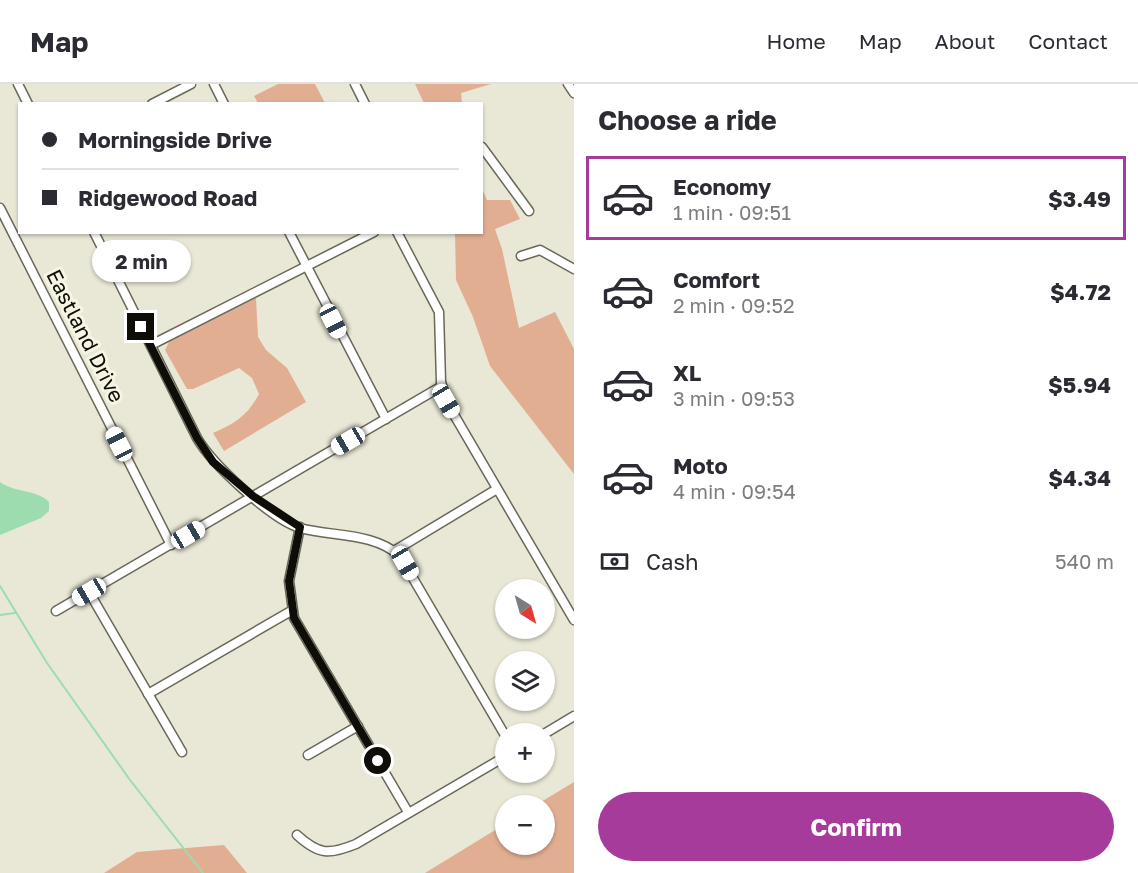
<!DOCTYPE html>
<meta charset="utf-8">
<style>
:root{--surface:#fff;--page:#f2f2f3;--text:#2b2b33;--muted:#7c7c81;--line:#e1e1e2;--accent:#a63b9c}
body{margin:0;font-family:"Golos Text",sans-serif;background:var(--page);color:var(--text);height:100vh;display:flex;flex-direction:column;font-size:22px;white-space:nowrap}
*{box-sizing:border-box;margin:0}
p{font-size:20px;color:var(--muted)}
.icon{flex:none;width:33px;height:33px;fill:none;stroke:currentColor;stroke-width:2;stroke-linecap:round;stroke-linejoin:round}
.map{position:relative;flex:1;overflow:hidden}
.drawer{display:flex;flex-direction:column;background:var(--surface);width:564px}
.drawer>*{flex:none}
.hud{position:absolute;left:18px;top:18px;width:465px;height:132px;border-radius:0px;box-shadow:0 2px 4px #0004;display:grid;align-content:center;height:132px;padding:0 24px;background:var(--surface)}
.needle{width:39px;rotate:143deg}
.tools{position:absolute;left:495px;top:495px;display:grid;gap:12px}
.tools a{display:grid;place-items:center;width:60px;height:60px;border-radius:50%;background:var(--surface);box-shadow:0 2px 4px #0004;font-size:30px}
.end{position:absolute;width:27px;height:27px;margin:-14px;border:8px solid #0e0d08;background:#fff;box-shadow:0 0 0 3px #fff}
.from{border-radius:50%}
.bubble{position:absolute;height:42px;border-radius:21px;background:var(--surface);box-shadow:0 2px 4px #0004;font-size:20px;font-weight:700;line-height:42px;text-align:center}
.car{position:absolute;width:18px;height:36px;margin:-18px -9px;border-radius:8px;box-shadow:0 0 4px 2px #0007;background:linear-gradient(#fff 24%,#345 0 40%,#fff 0 76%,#345 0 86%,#fff 0)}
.hud b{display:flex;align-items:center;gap:21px;height:57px;font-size:22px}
.hud b+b{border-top:2px solid var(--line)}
.hud i{width:15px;height:15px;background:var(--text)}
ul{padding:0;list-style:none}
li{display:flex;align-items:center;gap:18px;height:84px;margin:0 12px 9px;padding:0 12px;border:3px solid transparent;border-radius:0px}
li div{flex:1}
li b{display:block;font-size:22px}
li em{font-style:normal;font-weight:700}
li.current{border-color:var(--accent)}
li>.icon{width:54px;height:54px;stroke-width:1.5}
h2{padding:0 24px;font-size:27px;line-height:72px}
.pay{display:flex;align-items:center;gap:15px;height:66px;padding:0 24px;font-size:22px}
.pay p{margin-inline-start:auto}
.button{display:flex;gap:12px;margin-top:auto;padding:12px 24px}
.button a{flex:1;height:69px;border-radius:36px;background:var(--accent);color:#fff;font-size:24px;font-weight:700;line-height:69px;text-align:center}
header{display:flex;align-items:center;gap:36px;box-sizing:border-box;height:84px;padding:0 30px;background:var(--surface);border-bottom:2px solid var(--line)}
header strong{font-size:28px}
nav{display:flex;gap:33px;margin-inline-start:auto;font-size:21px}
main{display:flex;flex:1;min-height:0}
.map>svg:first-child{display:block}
</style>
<header>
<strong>Map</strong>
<nav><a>Home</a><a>Map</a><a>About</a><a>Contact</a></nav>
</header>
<main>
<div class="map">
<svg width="574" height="789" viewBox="0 0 574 789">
<rect width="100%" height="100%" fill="#e9e7d6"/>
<g fill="#e1ae92">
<polygon points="278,0 315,0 325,19 258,19 254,12"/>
<polygon points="415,0 491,0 461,9 462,20 424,19"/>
<polygon points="482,105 487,116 510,116 520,135 495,145 502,165 519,244 555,228 574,265 574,390 490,282 473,233 456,196 455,149 482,148"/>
<path d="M256 214 258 253 266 266 287 284 306 318 224 367 213 349C235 340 248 331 259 310L252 294 239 284 193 305H187L165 266 169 258Z"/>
<polygon points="574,698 574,789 425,789 505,740 506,760 544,760 544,722 536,721"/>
<polygon points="224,761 247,789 104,789 137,768"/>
</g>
<path fill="#9ddcaf" d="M0 398C15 409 36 405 49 418V427L41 434 0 451Z"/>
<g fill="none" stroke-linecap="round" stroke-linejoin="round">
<g stroke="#9ddcaf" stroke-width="2">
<polyline points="0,502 47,579 130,696 203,789"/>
<polyline points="0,531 15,529"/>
</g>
<g stroke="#696859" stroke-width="11">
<g id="minor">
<polyline points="18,0 28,20"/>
<polyline points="214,0 224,20"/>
<polyline points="355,0 365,20"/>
<polyline points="568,0 574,9"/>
<polyline points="152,20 191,0"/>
<polyline points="482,63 529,127"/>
<polyline points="0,124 171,461"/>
<path d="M94 148 197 354C212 380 271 435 300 444 333 453 373 448 400 472L506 653"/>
<polyline points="289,148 386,335"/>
<polyline points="397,148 439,228 441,298 446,317 574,536"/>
<polyline points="521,172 540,166 574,185"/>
<polyline points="151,261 374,148"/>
<polyline points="300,443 289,497 294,534 408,728"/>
<polyline points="394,467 497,405"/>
<polyline points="89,508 182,668"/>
<polyline points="56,527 442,302"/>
<polyline points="148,610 291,527"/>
<polyline points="544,650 574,632"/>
<polyline points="308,671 358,642"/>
<path d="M297 751C319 771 329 771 356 760L506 672"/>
</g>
</g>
<use href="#minor" stroke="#fff" stroke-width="8"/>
</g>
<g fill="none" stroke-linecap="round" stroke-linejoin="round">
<polyline stroke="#0e0d08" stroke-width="8" points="141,243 197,354 213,378 253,412 300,443 289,497 294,534 378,677"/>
</g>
<g text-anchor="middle" stroke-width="6" stroke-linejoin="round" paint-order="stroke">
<g font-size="21" fill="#0e0d08" stroke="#f6f4e3">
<text transform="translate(85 252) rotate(63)" y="7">Eastland Drive</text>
</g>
</g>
</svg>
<div class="tools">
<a><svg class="needle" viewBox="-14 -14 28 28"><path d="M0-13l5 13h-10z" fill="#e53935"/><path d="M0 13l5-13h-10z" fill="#7c7c81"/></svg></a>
<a><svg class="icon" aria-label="layers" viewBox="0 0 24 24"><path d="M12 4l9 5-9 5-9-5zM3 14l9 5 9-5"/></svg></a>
<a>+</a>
<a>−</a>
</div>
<i class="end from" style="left:378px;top:677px"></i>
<i class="end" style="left:141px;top:243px"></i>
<div class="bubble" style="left:92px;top:156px;width:99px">2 min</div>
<i class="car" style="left:333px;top:237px;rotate:153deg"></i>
<i class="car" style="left:446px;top:317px;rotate:150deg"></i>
<i class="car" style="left:348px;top:357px;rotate:240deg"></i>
<i class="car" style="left:119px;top:360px;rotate:333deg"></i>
<i class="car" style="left:188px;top:451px;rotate:60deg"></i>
<i class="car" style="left:405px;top:479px;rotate:150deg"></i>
<i class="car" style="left:89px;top:508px;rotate:240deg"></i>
<div class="hud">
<b><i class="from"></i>Morningside Drive</b>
<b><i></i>Ridgewood Road</b>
</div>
</div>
<section class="drawer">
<h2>Choose a ride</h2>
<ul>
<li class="current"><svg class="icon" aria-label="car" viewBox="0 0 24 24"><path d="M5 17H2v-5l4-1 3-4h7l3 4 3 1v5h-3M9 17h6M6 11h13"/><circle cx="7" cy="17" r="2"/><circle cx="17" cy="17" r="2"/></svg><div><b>Economy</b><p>1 min · 09:51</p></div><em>$3.49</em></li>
<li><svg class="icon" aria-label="car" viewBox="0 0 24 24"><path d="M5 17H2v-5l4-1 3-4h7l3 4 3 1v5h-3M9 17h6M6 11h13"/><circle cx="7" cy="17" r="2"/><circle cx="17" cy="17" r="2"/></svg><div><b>Comfort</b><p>2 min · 09:52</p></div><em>$4.72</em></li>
<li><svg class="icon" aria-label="car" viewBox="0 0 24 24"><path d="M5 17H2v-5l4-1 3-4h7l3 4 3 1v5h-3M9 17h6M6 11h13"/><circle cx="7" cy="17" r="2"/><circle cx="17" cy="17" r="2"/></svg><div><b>XL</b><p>3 min · 09:53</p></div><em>$5.94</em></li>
<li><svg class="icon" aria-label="car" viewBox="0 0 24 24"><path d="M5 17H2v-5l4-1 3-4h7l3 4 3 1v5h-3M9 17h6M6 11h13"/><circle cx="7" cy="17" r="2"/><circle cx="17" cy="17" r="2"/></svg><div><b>Moto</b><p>4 min · 09:54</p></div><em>$4.34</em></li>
</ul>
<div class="pay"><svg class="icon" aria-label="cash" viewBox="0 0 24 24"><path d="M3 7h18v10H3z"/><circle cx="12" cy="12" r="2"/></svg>Cash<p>540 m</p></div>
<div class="button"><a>Confirm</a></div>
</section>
</main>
